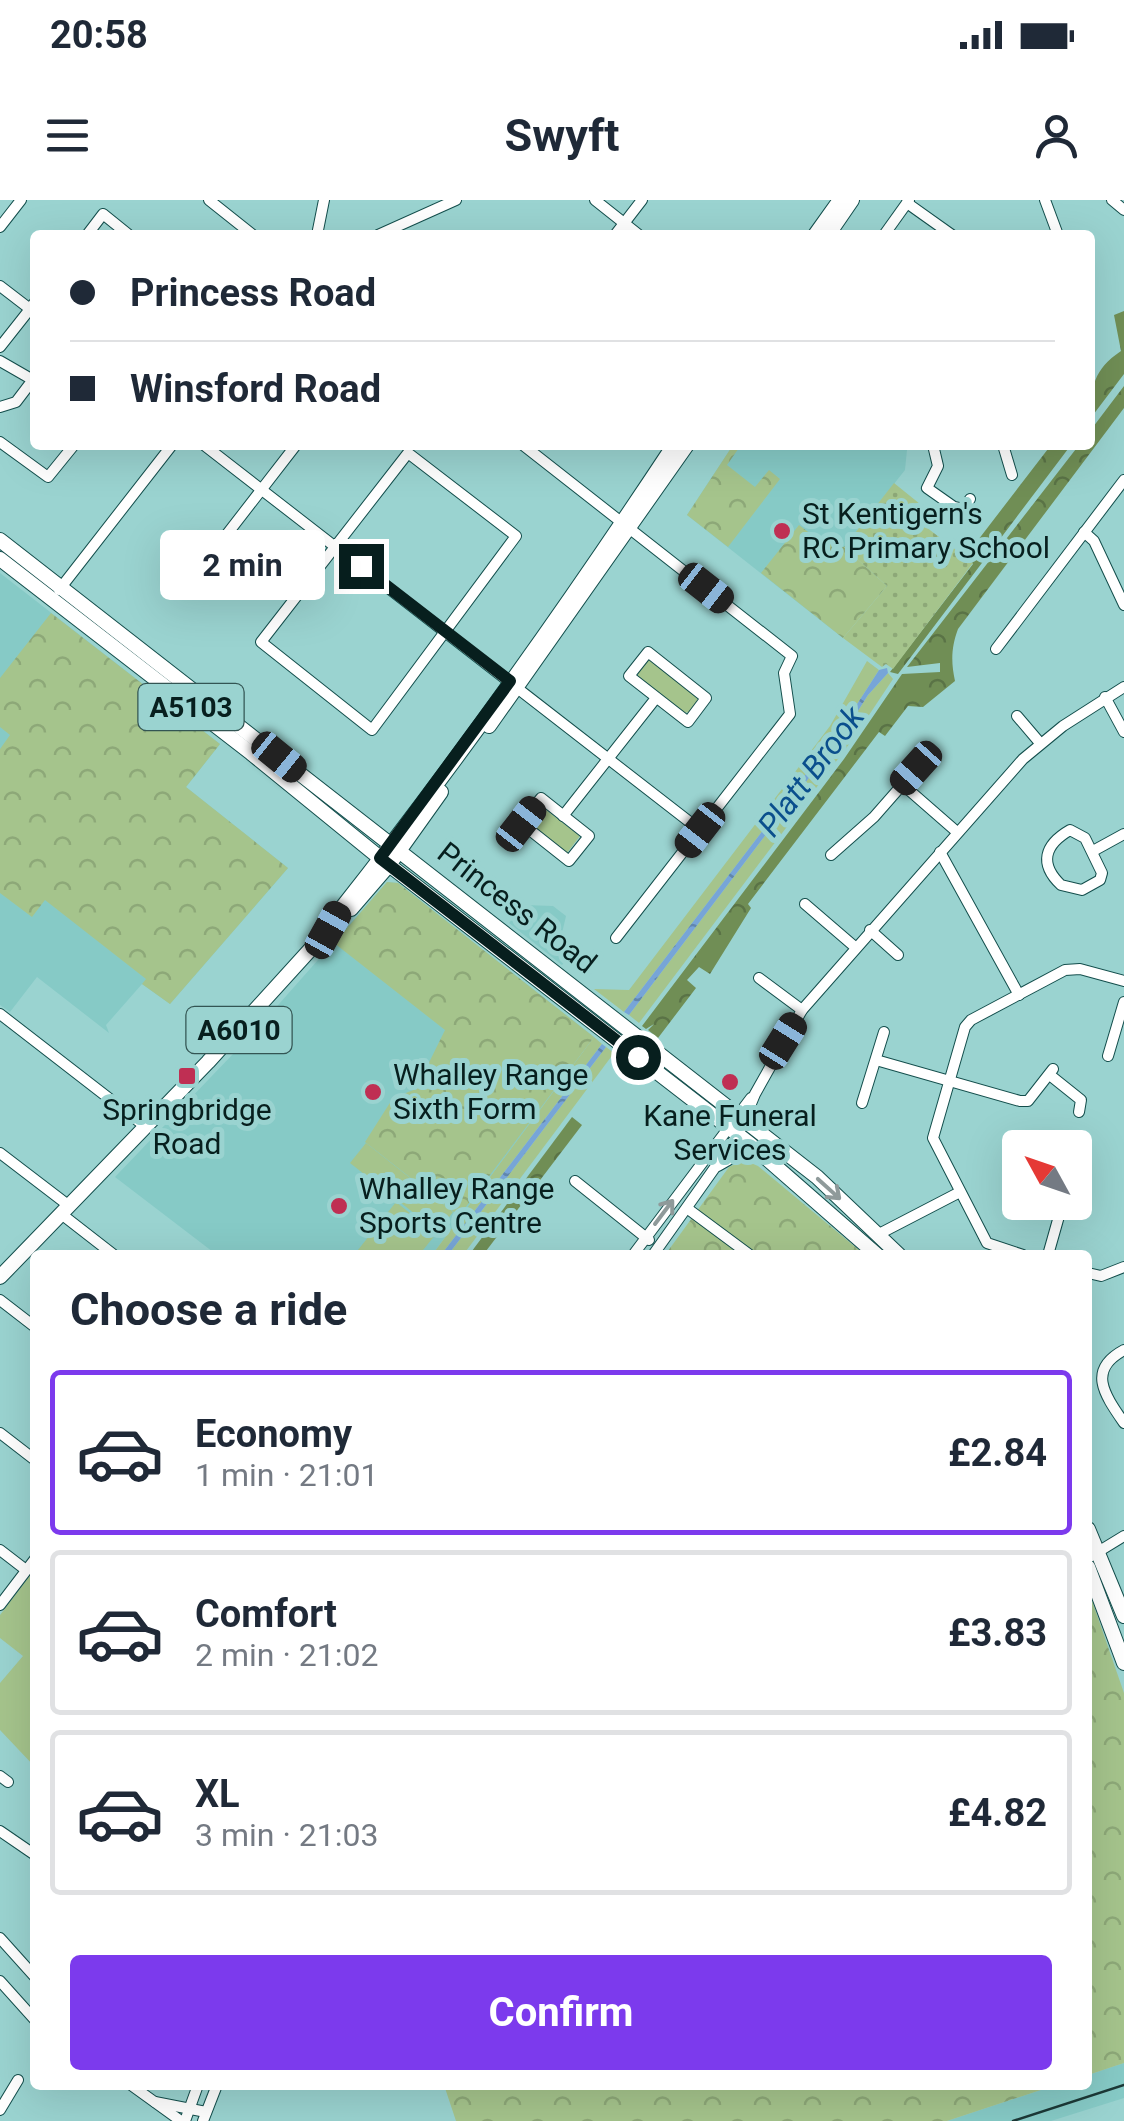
<!DOCTYPE html>
<meta charset="utf-8">
<style>
:root{--surface:#fff;--page:#f6f6f7;--text:#1f2937;--muted:#747a83;--line:#e0e1e3;--accent:#7c3aed}
body{margin:0;font-family:Roboto,sans-serif;background:var(--page);color:var(--text);height:100vh;display:flex;flex-direction:column;font-size:38px;white-space:nowrap}
*{box-sizing:border-box;margin:0}
p{font-size:32px;color:var(--muted)}
.icon{flex:none;width:55px;height:55px;fill:none;stroke:currentColor;stroke-width:2;stroke-linecap:round;stroke-linejoin:round}
.map{position:relative;flex:1;overflow:hidden}
.sheet{position:absolute;left:30px;top:1050px;width:1062px;height:840px;display:flex;flex-direction:column;background:var(--surface);border-radius:10px;box-shadow:0 10px 40px #0002}
.sheet>*{flex:none}
.banner{position:absolute;left:30px;top:30px;width:1065px;height:220px;border-radius:10px;box-shadow:0 10px 40px #0002;display:grid;align-content:center;height:220px;padding:0 40px;background:var(--surface)}
.needle{width:65px;rotate:310deg}
.controls{position:absolute;left:1002px;top:930px;display:grid;gap:20px}
.controls a{display:grid;place-items:center;width:90px;height:90px;border-radius:10px;background:var(--surface);box-shadow:0 10px 40px #0002;font-size:50px}
.end{position:absolute;width:45px;height:45px;margin:-22px;border:12px solid #071f1e;background:#fff;box-shadow:0 0 0 5px #fff}
.from{border-radius:50%}
.bubble{position:absolute;height:70px;border-radius:10px;background:var(--surface);box-shadow:0 10px 40px #0002;font-size:32px;font-weight:700;line-height:70px;text-align:center}
.car{position:absolute;width:30px;height:60px;margin:-30px -15px;border-radius:12px;box-shadow:0 0 8px 2px #0007;background:linear-gradient(#222 24%,#8ab4d8 0 40%,#222 0 76%,#8ab4d8 0 86%,#222 0)}
.banner b{display:flex;align-items:center;gap:35px;height:95px;font-size:38px}
.banner b+b{border-top:2px solid var(--line)}
.banner i{width:25px;height:25px;background:var(--text)}
ul{padding:0;list-style:none}
li{display:flex;align-items:center;gap:30px;height:165px;margin:0 20px 15px;padding:0 20px;border:5px solid var(--line);border-radius:10px}
li div{flex:1}
li b{display:block;font-size:38px}
li em{font-style:normal;font-weight:700}
li.current{border-color:var(--accent)}
li>.icon{width:90px;height:90px;stroke-width:1.5}
h2{padding:0 40px;font-size:45px;line-height:120px}
.action{display:flex;gap:20px;margin-top:auto;padding:20px 40px}
.action a{flex:1;height:115px;border-radius:10px;background:var(--accent);color:#fff;font-size:40px;font-weight:700;line-height:115px;text-align:center}
.status{display:flex;justify-content:space-between;align-items:center;height:70px;padding:0 50px;background:var(--surface);direction:ltr}
.status svg{height:28px;fill:currentColor}
header{display:flex;justify-content:space-between;align-items:center;height:130px;padding:0 40px;background:var(--surface);font-size:45px;font-weight:700}
.map>svg:first-child{display:block}
</style>
<div class="status"><b>20:58</b><svg viewBox="0 0 49 12"><path d="M0 12V9h3v3zM5 12V6h3v6zM10 12V3h3v9zM15 12V0h3v12zM26 1h20v11H26zM47 4h2v5h-2z"/></svg></div>
<header><svg class="icon" aria-label="menu" viewBox="0 0 24 24"><path d="M4 6h16M4 12h16M4 18h16"/></svg>Swyft<svg class="icon" aria-label="person" viewBox="0 0 24 24"><circle cx="12" cy="8" r="4"/><path d="M4 21q1-7 8-7t8 7"/></svg></header>
<div class="map">
<svg width="1124" height="1921" viewBox="0 0 1124 1921">
<defs>
<pattern id="forest-crowns" width="20" height="18" patternUnits="userSpaceOnUse" patternTransform="scale(2.5)"><rect width="20" height="18" fill="#708e55"/><path d="M2 6a3 3 0 1 1 6 0M12 15a3 3 0 1 1 6 0" fill="none" stroke="#5a7346"/></pattern>
<pattern id="park-crowns" width="20" height="18" patternUnits="userSpaceOnUse" patternTransform="scale(2.5)"><rect width="20" height="18" fill="#a5c48c"/><path d="M2 6a3 3 0 1 1 6 0M12 15a3 3 0 1 1 6 0" fill="none" stroke="#8da878"/></pattern>
<pattern id="garden-dots" width="8" height="8" patternUnits="userSpaceOnUse" patternTransform="scale(2.5)"><rect width="8" height="8" fill="#a5c48c"/><path d="M2 2h.1M6 6h.1" fill="none" stroke="#8da878" stroke-width="1.8" stroke-linecap="round"/></pattern>
<pattern id="water-ripples" width="26" height="14" patternUnits="userSpaceOnUse" patternTransform="scale(2.5)"><rect width="26" height="14" fill="#77a5d7"/><path d="M2 4q2-2 4 0t4 0M15 11q2-2 4 0t4 0" fill="none" stroke="#6086ae"/></pattern>
</defs>
<rect width="100%" height="100%" fill="#9ad3d0"/>
<g fill="#86cac6">
<polygon points="733,245 890,245 907,250 905,270 844,347 843,438 687,315"/>
<polygon points="0,373 220,544 186,587 288,668 170,804 142,784 106,825 109,833 37,777 10,812 0,805"/>
<polygon points="387,682 398,683 594,837 432,1055 217,1055 115,977 256,830"/>
<polygon points="524,705 553,706 566,716 562,733 576,748 562,765 509,723"/>
<polygon points="1124,1863 1124,1898 1051,1921 947,1921 1056,1885 1088,1885 1088,1875"/>
</g>
<g fill="#a5c48c">
<polygon points="653,460 697,495 698,503 691,512 683,513 638,478 638,471 645,461"/>
<polygon points="867,461 879,470 845,523 624,812 594,789 629,790 830,526"/>
<polygon points="888,473 893,479 853,539 639,823 629,815 849,525 868,495"/>
<polygon points="541,606 580,636 567,653 528,622"/>
<polygon points="594,837 602,844 441,1055 432,1055"/>
<polygon points="606,847 614,853 463,1055 448,1055"/>
<polygon points="366,943 453,1012 438,1032 350,963"/>
<polygon points="396,1002 436,1034 419,1055 354,1055"/>
<polygon points="35,1369 35,1567 0,1530 0,1483 23,1456 0,1438 0,1415"/>
</g>
<g fill="url(#forest-crowns)">
<path d="M1124 111V174L1090 219C1090 188 1094 169 1121 151L1114 115Z"/>
<path d="M1124 186V208L958 429C951 448 951 462 955 481L923 507 908 506 885 536 879 532 748 704 751 708 710 774 699 767 687 780 696 788 658 838 648 830 654 824 646 829 642 826 844 559 902 474 940 472V463L907 467 1079 245H1090V231Z"/>
<polygon points="1051,245 1071,245 898,474 890,472 973,364 965,357"/>
<polygon points="572,917 582,925 483,1055 469,1055"/>
</g>
<g fill="url(#park-crowns)">
<polygon points="733,245 741,245 727,265 755,287 769,270 780,279 728,347 687,315"/>
<polygon points="799,325 820,341 844,347 887,386 843,438 761,373"/>
<polygon points="51,413 220,544 186,587 288,668 170,804 142,784 146,779 45,700 32,717 0,693 0,549 10,535 0,527 0,478"/>
<polygon points="387,682 398,683 594,837 459,1016 365,942 393,898 416,889 445,830 334,743"/>
<polygon points="744,960 758,966 865,1055 665,1055 729,967"/>
<polygon points="1088,1389 1124,1493 1124,1863 1088,1875"/>
<polygon points="444,1885 1056,1885 947,1921 456,1921"/>
</g>
<polygon fill="url(#garden-dots)" points="894,283 920,304 917,308 926,327 973,363 893,469 886,464 882,467 843,438 887,386 844,347"/>
<g fill="url(#water-ripples)">
<polygon points="887,468 888,473 868,495 849,525 629,815 624,812 845,523 879,470"/>
<polygon points="602,844 606,847 448,1055 441,1055"/>
</g>
<g fill="none" stroke-linecap="round" stroke-linejoin="round">
<g stroke="#134e4c" stroke-width="12">
<g id="minor">
<polyline points="209,0 253,35"/>
<polyline points="595,0 639,35"/>
<polyline points="1045,0 1058,35"/>
<polyline points="1112,0 1124,10"/>
<polyline points="907,3 952,35"/>
<polyline points="0,27 21,0"/>
<polyline points="87,35 103,14 129,35"/>
<polyline points="317,35 324,0"/>
<polyline points="378,35 456,0"/>
<polyline points="615,35 642,0"/>
<polyline points="884,35 909,0"/>
<polyline points="0,86 30,109 35,102"/>
<polyline points="0,147 30,109"/>
<polyline points="0,161 33,180"/>
<polyline points="0,207 16,202 35,177"/>
<polyline points="0,242 48,277 74,245"/>
<polyline points="204,245 700,630"/>
<polyline points="523,245 792,456 784,473 790,514 616,738"/>
<polyline points="933,245 938,266 927,288 954,307 964,309 970,299"/>
<polyline points="1003,245 1012,275"/>
<polygon points="408,253 516,336 372,530 261,442"/>
<polyline points="1084,332 1094,341 1124,405"/>
<polyline points="193,378 296,245"/>
<polyline points="59,390 172,245"/>
<polyline points="996,449 1124,280"/>
<polygon points="648,452 706,498 688,522 629,476"/>
<polyline points="1105,497 1124,532"/>
<polyline points="1017,516 1040,543"/>
<polyline points="902,584 957,632"/>
<polygon points="541,598 589,636 569,661 521,623"/>
<polyline points="563,616 656,498"/>
<path d="M1070 630 1085 638 1102 673 1100 680 1082 690 1061 685C1039 664 1044 645 1070 630Z"/>
<polyline points="1093,651 1124,634"/>
<polyline points="940,652 1019,795"/>
<polyline points="831,655 874,617 931,552"/>
<polyline points="805,704 855,747"/>
<polyline points="870,730 898,755"/>
<polyline points="759,778 802,810"/>
<polyline points="0,814 146,927"/>
<polyline points="1108,856 1124,802"/>
<polyline points="876,860 1020,901 1028,901 1053,869"/>
<polyline points="1051,876 1081,900 1079,912"/>
<polyline points="862,903 884,832"/>
<polyline points="0,953 68,1005"/>
<polyline points="718,966 739,954 762,956"/>
<polyline points="575,981 649,1040"/>
<polyline points="688,1009 750,1055"/>
<polyline points="60,1013 114,1055"/>
<polyline points="879,1034 960,992"/>
<polyline points="633,1055 751,898"/>
<polyline points="653,1055 738,935 755,894 802,810 1023,559 1063,526 1124,487"/>
<polyline points="1023,1055 987,1043 933,938 965,827 971,820 1065,770 1080,769 1124,781"/>
<polyline points="1048,1055 1063,1002"/>
<polyline points="1088,1073 1101,1076 1124,1067"/>
<polyline points="0,1100 35,1127"/>
<path d="M1124 1150C1087 1170 1104 1194 1124 1223"/>
<polyline points="0,1233 35,1260"/>
<polyline points="0,1350 26,1370"/>
<polyline points="1088,1358 1124,1336"/>
<polyline points="0,1405 35,1359"/>
<polyline points="0,1576 8,1582"/>
<polyline points="0,1631 35,1655"/>
<polyline points="0,1738 35,1777"/>
<polyline points="0,1781 35,1820"/>
<polyline points="131,1885 181,1921"/>
<polyline points="155,1902 206,1912"/>
<polyline points="0,1910 18,1880"/>
<polyline points="185,1921 198,1885"/>
<polyline points="203,1921 217,1885"/>
</g>
</g>
<g stroke="#134e4c" stroke-width="16">
<g id="highway">
<polyline points="815,35 840,0"/>
<polyline points="828,35 852,0"/>
<polyline points="0,340 817,977 899,1055"/>
<polyline points="0,359 251,553 380,658 750,944 877,1055"/>
<polyline points="489,526 687,245"/>
<polyline points="351,709 389,665 441,592"/>
<path d="M0 1077 208 862 328 730 340 710C458 561 569 404 674 245"/>
<polyline points="1088,1329 1124,1416"/>
<polyline points="1088,1367 1124,1463"/>
</g>
</g>
<use href="#minor" stroke="#fff" stroke-width="10"/>
<use href="#highway" stroke="#fff" stroke-width="14"/>
<polyline stroke="#1c3937" stroke-width="2.5" points="1013,1921 1124,1885"/>
</g>
<defs><path id="oneway-shaft" d="M-6 0H5M1.5-3L5.5 0L1.5 3" fill="none" stroke-width="1.6" stroke-linecap="round" stroke-linejoin="round" transform="scale(2.5)"/></defs>
<g stroke="#8f9a9a">
<use href="#oneway-shaft" transform="translate(829 989) rotate(42)"/>
<use href="#oneway-shaft" transform="translate(664 1012) rotate(-53)"/>
</g>
<g fill="none" stroke-linecap="round" stroke-linejoin="round">
<polyline stroke="#071f1e" stroke-width="12" points="361,366 510,481 380,658 638,857"/>
</g>
<g fill="#bf2f53" stroke="#9ad3d0" stroke-width="4">
<circle cx="782" cy="331" r="10"/>
<rect x="177" y="866" width="20" height="20" rx="5"/>
<circle cx="730" cy="882" r="10"/>
<circle cx="373" cy="892" r="10"/>
<circle cx="339" cy="1006" r="10"/>
</g>
<g text-anchor="middle" stroke-width="10" stroke-linejoin="round" paint-order="stroke">
<g fill="#9ad3d0" stroke="#335553" stroke-width="2.5">
<rect x="138.5" y="484" width="105" height="46" rx="8"/>
<rect x="186.5" y="807" width="105" height="46" rx="8"/>
</g>
<g font-size="28" font-weight="bold" fill="#071f1e">
<text x="191" y="517">A5103</text>
<text x="239" y="840">A6010</text>
</g>
<g font-size="30" fill="#071f1e" stroke="#9ad3d0" text-anchor="start">
<text x="802" y="324">St Kentigern's<tspan x="802" dy="34">RC Primary School</tspan></text>
<text x="393" y="885">Whalley Range<tspan x="393" dy="34">Sixth Form</tspan></text>
<text x="187" y="920" text-anchor="middle">Springbridge<tspan x="187" dy="34">Road</tspan></text>
<text x="730" y="926" text-anchor="middle">Kane Funeral<tspan x="730" dy="34">Services</tspan></text>
<text x="359" y="999">Whalley Range<tspan x="359" dy="34">Sports Centre</tspan></text>
</g>
<g font-size="30" fill="#071f1e" stroke="#9ad3d0">
<text transform="translate(517 708) rotate(38)" y="10">Princess Road</text>
</g>
<g font-size="32" font-style="italic" fill="#0a4f8d" stroke="#9ad3d0">
<text transform="translate(811 571) rotate(-53)" y="11">Platt Brook</text>
</g>
</g>
</svg>
<div class="controls">
<a><svg class="needle" viewBox="-14 -14 28 28"><path d="M0-13l5 13h-10z" fill="#e53935"/><path d="M0 13l5-13h-10z" fill="#747a83"/></svg></a>
</div>
<i class="end from" style="left:638px;top:857px"></i>
<i class="end" style="left:361px;top:366px"></i>
<div class="bubble" style="left:160px;top:330px;width:165px">2 min</div>
<i class="car" style="left:706px;top:388px;rotate:128deg"></i>
<i class="car" style="left:279px;top:557px;rotate:129deg"></i>
<i class="car" style="left:916px;top:568px;rotate:222deg"></i>
<i class="car" style="left:521px;top:624px;rotate:38deg"></i>
<i class="car" style="left:700px;top:630px;rotate:218deg"></i>
<i class="car" style="left:328px;top:730px;rotate:29deg"></i>
<i class="car" style="left:783px;top:841px;rotate:32deg"></i>
<div class="banner">
<b><i class="from"></i>Princess Road</b>
<b><i></i>Winsford Road</b>
</div>
<section class="sheet">
<h2>Choose a ride</h2>
<ul>
<li class="current"><svg class="icon" aria-label="car" viewBox="0 0 24 24"><path d="M5 17H2v-5l4-1 3-4h7l3 4 3 1v5h-3M9 17h6M6 11h13"/><circle cx="7" cy="17" r="2"/><circle cx="17" cy="17" r="2"/></svg><div><b>Economy</b><p>1 min · 21:01</p></div><em>£2.84</em></li>
<li><svg class="icon" aria-label="car" viewBox="0 0 24 24"><path d="M5 17H2v-5l4-1 3-4h7l3 4 3 1v5h-3M9 17h6M6 11h13"/><circle cx="7" cy="17" r="2"/><circle cx="17" cy="17" r="2"/></svg><div><b>Comfort</b><p>2 min · 21:02</p></div><em>£3.83</em></li>
<li><svg class="icon" aria-label="car" viewBox="0 0 24 24"><path d="M5 17H2v-5l4-1 3-4h7l3 4 3 1v5h-3M9 17h6M6 11h13"/><circle cx="7" cy="17" r="2"/><circle cx="17" cy="17" r="2"/></svg><div><b>XL</b><p>3 min · 21:03</p></div><em>£4.82</em></li>
</ul>
<div class="action"><a>Confirm</a></div>
</section>
</div>
